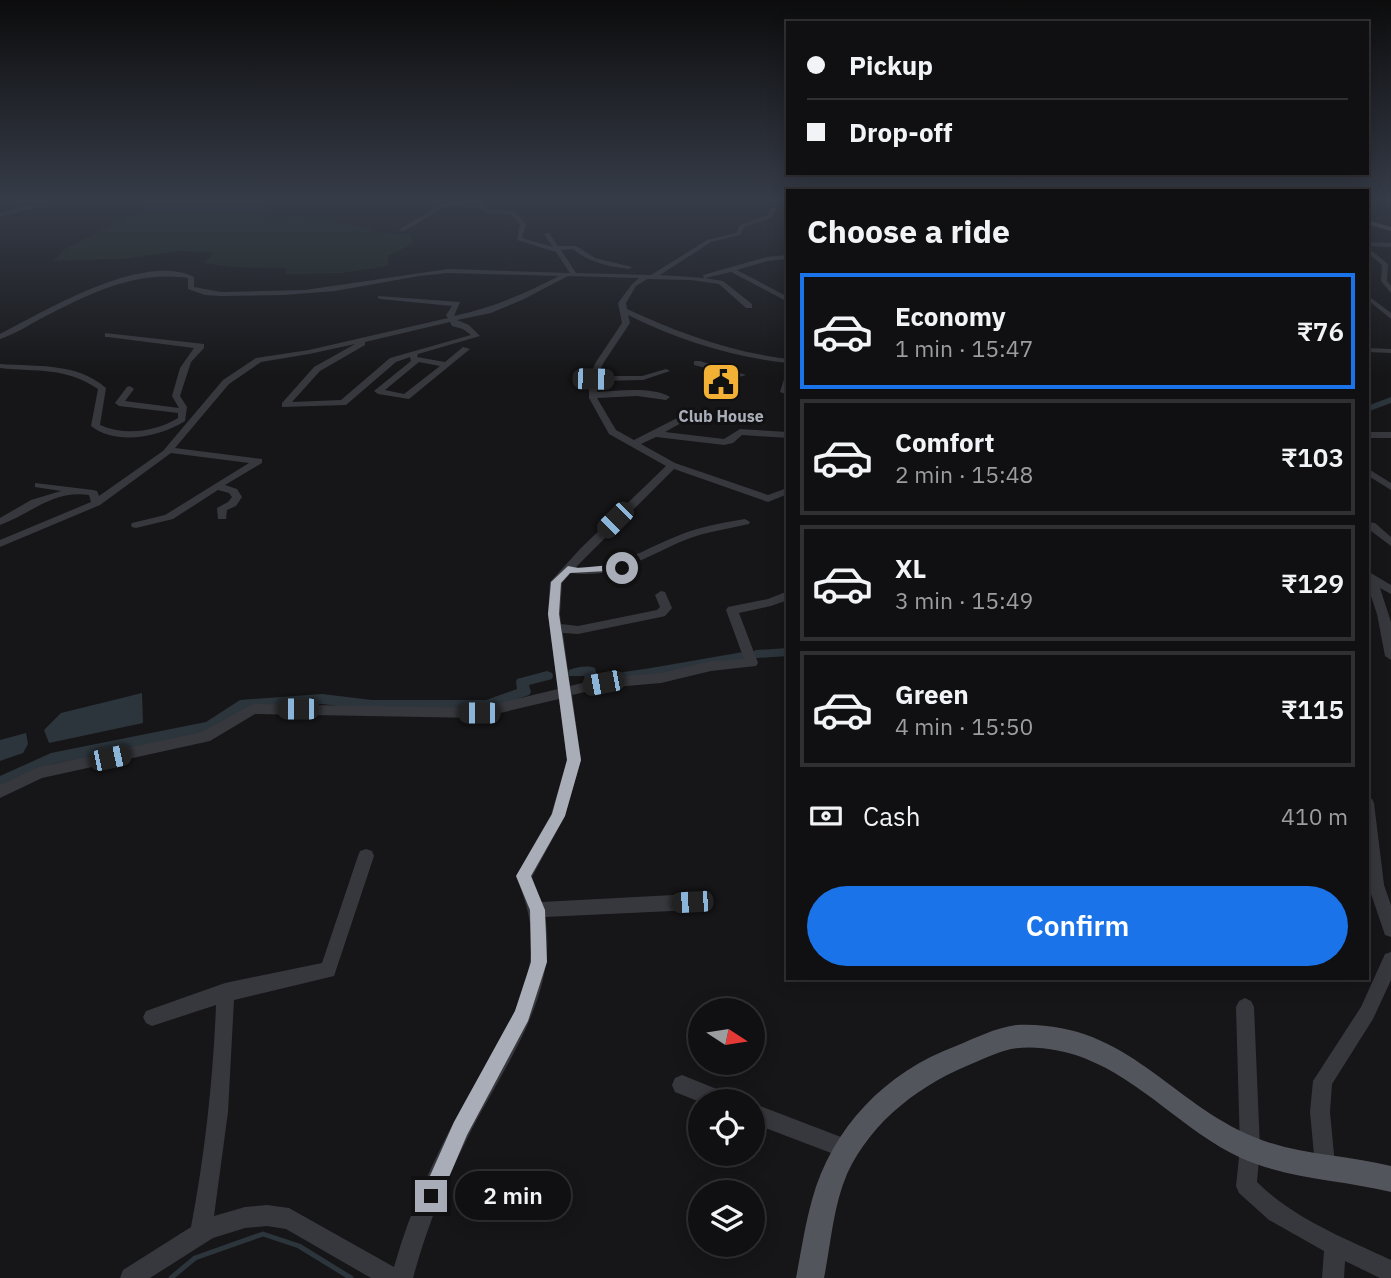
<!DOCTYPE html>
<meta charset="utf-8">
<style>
:root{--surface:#101012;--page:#1e1e20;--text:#f1f3f6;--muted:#9c9d9f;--line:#303032;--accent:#1a73e8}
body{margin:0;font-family:"IBM Plex Sans",sans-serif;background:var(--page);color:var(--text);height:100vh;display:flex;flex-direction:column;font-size:26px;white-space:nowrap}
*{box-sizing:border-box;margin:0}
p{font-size:23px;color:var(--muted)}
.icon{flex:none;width:38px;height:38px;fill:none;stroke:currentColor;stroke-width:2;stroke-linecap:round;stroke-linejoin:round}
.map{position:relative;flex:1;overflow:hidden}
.panel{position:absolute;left:786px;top:189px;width:583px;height:791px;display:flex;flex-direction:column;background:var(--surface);border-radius:0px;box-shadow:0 4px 18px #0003,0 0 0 2px var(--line)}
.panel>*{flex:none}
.guide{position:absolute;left:786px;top:21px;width:583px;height:154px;border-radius:0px;box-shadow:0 4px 18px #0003,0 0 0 2px var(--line);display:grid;align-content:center;height:154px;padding:0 21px;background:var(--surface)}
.needle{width:46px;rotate:102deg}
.tools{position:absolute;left:688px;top:998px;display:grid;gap:14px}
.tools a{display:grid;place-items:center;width:77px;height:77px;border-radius:50%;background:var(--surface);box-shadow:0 4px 18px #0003,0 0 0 2px var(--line);font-size:35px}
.end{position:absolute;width:32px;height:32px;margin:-16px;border:9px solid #a8adb8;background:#111;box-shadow:0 0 0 4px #111}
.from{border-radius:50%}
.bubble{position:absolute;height:49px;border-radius:24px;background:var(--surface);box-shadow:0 4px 18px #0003,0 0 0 2px var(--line);font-size:23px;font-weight:600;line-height:49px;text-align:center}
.car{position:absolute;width:21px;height:42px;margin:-21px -10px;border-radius:9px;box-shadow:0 0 5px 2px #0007;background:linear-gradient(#222 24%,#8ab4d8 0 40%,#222 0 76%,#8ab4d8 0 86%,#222 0)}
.guide b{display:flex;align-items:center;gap:24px;height:66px;font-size:26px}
.guide b+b{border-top:2px solid var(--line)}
.guide i{width:18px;height:18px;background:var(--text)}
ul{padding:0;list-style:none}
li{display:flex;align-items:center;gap:21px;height:116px;margin:0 14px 10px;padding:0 7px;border:4px solid var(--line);border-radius:0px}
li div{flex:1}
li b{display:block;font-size:26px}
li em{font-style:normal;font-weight:600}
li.on{border-color:var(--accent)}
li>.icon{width:63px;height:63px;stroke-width:1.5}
h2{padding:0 21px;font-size:32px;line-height:84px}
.pay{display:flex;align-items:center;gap:18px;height:77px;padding:0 21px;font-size:26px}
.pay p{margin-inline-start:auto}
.action{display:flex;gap:14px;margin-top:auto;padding:14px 21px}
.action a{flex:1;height:80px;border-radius:42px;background:var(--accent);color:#fff;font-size:28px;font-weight:600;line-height:80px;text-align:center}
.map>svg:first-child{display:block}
</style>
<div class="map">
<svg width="1391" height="1278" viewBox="0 0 1391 1278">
<rect width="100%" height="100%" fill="#161618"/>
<polygon fill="#1e261f" points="156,198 258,198 259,203 275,211 264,216 277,220 296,215 331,223 359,226 376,232 409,235 414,243 388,256 388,266 342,273 286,274 286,268 230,267 203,263 214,253 180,251 122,259 53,261 66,248 141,211 135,209"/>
<g fill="#2c353c">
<polygon points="142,693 143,723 49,743 44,730 61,713"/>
<polygon points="26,733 28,744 23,753 0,761 0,740"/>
</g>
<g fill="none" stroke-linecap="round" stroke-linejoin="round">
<polyline stroke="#2c353c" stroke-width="5" points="171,1278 195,1258 263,1234 299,1246 351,1278"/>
<g fill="#2c353c" fill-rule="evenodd">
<polygon points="1391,397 1391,403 1367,412 1367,406"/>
<polygon points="788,648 788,656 756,658 750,654 756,650"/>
<path d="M743 652 747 653 749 656 747 659 651 678 591 686 586 684 584 676H569L568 673 569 670C577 667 587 665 595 668L597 676 651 668Z"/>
<polygon points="547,671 552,673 553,676 552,679 529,685 531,692 529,695 486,710 372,710 322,704 243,710 215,731 53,764 0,788 0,776 51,753 206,722 240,700 322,694 372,700 486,700 517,689 516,682 517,679"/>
</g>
<g fill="#37383d" fill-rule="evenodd">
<path d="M461 198C472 198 483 203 491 210L514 211 526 224 522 238 553 247 544 234 549 233 558 246H576L595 258 632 267 629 269C608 266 589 263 573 249L561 250 576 273 651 275 707 240 736 233 740 225 766 216 779 198H785L770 218 744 227 740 235 711 242 660 275 704 278 703 275 767 257 788 255V259L767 261 737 270 788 297V302L731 272 705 278 723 281 752 304V308H746L719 284 691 280 647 279 636 286 626 303 627 309C679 333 730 352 788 359V363C732 357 678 340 628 315L630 323 604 362 597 376H642L666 369 670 371 643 380 597 381V392C619 391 651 386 670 397L666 400 637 396 597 398 616 430 634 440 689 412 692 413V417L665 432 724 439 740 429 788 432V438L742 435 733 443 724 445 656 437 641 444 675 463 768 495 787 488 788 494 768 502 674 469 576 567C613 571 642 550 675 537 697 527 722 523 745 519L750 522 749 524C727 529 705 532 685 540 644 557 617 579 571 573L562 583 560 614 561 624 578 626 657 610 660 607 655 595 661 591 665 592 672 608 665 616 661 617 578 634 563 633 570 686 603 678 661 673 711 661 744 659 726 610 728 607 768 599 788 591V600L771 606 739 613 758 663 756 666 711 671 661 683 603 688 572 695 581 760 565 816 532 877 541 902 693 894 699 897 701 902 699 907 693 910 545 917C560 997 500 1071 467 1139 444 1184 426 1230 413 1278H371L286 1229 267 1226 245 1228 213 1238 150 1278H120L123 1270 191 1227C205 1154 213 1080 216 1005L152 1026 146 1023 143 1017 146 1011 225 983 322 963 358 856 360 851 366 849 372 851 374 856 334 976 234 1000 228 1112 214 1216 245 1207 267 1205 289 1208 394 1267C410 1210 435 1156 463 1105 489 1057 525 1009 531 954 534 927 526 901 516 876L551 815 567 760 559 699 479 718 255 714 210 741 42 778 0 798V785L39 767 202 732 253 704 479 708 558 689 548 614 550 582 581 548 666 466 609 434 589 398V377L596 362 622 323 618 303 632 284 639 278 568 276 522 300 491 313 457 320 469 325 480 336 418 354 417 357 445 362 463 347 470 349 409 399 378 394 374 391 411 361 410 357 396 362 346 405 282 407V403L314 367 355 344 309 354 261 362 229 384 175 448 262 459V463L225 485 237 489 242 497 236 506 227 510 226 519H218L217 508 228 502 232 497 229 493 218 490 173 519 136 528 132 527 131 525 132 523 165 515 249 463 171 453 100 505 0 547V540L91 502 89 495C52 490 31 514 0 525V518L31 500 61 491 35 487V483L93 490 97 491 99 496 163 451 223 380 256 358 309 350 448 318 446 315 452 306 380 299 378 298V296L460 302 454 316C492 308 524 294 559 276L448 273 419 276 335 291 284 295 221 296 205 295 188 289V278C135 270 89 294 44 317 29 325 15 334 0 339V334C47 310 143 252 194 277V287L221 292 305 290 448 269 570 273 556 252 517 240 520 224 510 214 487 213 473 204 444 207 404 231 399 230 441 204 468 202ZM450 322 452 326 463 329 471 335 390 358 341 400 292 402 320 371 365 345V342ZM419 362 440 366 404 394 385 390Z"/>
<polygon points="1391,200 1391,204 1386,205 1386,203"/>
<polygon points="44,201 46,204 0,217 0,213"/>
<polygon points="1367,242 1391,243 1391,247 1367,246"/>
<polygon points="1367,247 1388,264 1387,281 1391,286 1391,293 1381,281 1382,265 1367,252"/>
<polygon points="1371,298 1391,313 1391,319 1369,301 1367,300"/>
<path d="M105 333 204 344V348L191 362 180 396 187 407 185 421C160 437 116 446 91 426L98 389C66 367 37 372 0 368V364C36 367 77 362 106 388L100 425C124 436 155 432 178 418V413L119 406 115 403 127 387 130 386 134 389 125 401 179 408 172 396 180 368 194 348 108 337H105Z"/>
<polygon points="1367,348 1391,349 1391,353 1367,352"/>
<polygon points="694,361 700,361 746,375 739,377 694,365"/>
<polygon points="785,376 788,376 788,395 780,392"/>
<rect x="1367" y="432" width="24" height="6"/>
<polygon points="1367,468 1391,483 1391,490 1367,475"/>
<polygon points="1367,522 1375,523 1391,537 1391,546 1367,528"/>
<polygon points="1369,572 1391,585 1391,594 1380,588 1391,622 1391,660 1385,656 1377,614 1367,584 1367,573"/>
<polygon points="1367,797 1372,799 1374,803 1384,885 1391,905 1391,937 1385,935 1368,885"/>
<polygon points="1391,952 1391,980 1373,1019 1332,1084 1330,1112 1335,1165 1332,1172 1325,1175 1318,1172 1315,1165 1310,1112 1313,1081 1361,1007 1385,954"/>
<path d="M1245 998 1251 1001 1254 1007 1260 1148 1257 1182C1294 1219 1344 1238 1391 1260V1278H1380L1345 1261 1344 1278H1322L1324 1251 1269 1220 1239 1193 1236 1186 1240 1148 1236 1007 1239 1001Z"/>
<polygon points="682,1075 729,1094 732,1101 700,1102 675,1092 672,1085 675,1078"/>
<polygon points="752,1103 854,1142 857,1149 854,1156 847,1159 752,1123"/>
</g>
<g fill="#53555c" fill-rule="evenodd">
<polygon points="1367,220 1391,227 1391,231 1367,224"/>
<path d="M1016 1025C1126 1020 1167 1101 1254 1137 1297 1155 1346 1155 1391 1166V1192C1342 1180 1288 1179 1241 1158 1185 1132 1143 1081 1084 1058 1063 1050 1034 1045 1011 1049 999 1052 987 1057 976 1062 922 1083 872 1120 847 1174 833 1207 831 1243 824 1278H796C801 1252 805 1225 812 1200 832 1127 886 1072 956 1046 975 1038 995 1028 1016 1025Z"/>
</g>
</g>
<linearGradient id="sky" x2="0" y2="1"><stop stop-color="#0c0c0d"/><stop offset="0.53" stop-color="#363c48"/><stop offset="1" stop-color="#363c48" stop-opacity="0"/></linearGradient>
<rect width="1391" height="377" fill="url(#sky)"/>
<polygon fill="#a8adb8" points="622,564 626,565 626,570 570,573 561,583 559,614 581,760 565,816 531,876 545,910 547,962 528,1021 467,1135 438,1203 431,1205 424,1203 421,1196 454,1122 515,1011 531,962 530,910 516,876 552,814 567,760 548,614 551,582 568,566 578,568"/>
<defs>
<g id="civic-square" transform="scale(2.0125)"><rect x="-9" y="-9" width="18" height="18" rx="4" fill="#f2b134" stroke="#111113"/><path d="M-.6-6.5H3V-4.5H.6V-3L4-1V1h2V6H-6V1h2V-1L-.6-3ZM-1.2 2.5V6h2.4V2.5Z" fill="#111"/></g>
</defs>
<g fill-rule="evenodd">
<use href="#civic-square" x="721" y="382"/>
</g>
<g text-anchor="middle" stroke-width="6" stroke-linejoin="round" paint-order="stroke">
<g font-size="16" font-weight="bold" fill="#a8adb8" stroke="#111113">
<text x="721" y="422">Club House</text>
</g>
</g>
</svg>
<div class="tools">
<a><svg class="needle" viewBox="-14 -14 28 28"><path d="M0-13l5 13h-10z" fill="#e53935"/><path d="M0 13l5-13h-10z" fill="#9c9d9f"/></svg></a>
<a><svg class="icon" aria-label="locate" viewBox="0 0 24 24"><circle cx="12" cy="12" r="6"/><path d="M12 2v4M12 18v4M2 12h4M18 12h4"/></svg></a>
<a><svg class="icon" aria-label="layers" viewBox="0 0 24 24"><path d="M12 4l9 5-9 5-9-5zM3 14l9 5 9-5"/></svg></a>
</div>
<i class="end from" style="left:622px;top:568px"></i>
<i class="end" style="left:431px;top:1196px"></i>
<div class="bubble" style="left:455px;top:1171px;width:116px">2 min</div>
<i class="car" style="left:593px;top:379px;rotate:91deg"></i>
<i class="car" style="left:615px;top:520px;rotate:225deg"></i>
<i class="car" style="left:603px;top:683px;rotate:259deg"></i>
<i class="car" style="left:298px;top:709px;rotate:270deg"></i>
<i class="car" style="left:479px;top:713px;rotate:270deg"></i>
<i class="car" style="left:110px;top:758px;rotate:78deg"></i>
<i class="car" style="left:692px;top:902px;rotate:267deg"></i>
<div class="guide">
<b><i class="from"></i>Pickup</b>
<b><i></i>Drop-off</b>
</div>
<section class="panel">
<h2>Choose a ride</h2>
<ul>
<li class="on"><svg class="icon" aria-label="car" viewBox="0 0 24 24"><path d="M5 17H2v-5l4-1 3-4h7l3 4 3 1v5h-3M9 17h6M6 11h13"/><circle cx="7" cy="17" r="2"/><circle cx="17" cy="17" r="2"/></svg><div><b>Economy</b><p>1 min · 15:47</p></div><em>₹76</em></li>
<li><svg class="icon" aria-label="car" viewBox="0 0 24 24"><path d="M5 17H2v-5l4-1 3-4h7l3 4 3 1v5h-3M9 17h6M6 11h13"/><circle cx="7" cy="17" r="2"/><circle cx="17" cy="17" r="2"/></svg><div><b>Comfort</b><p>2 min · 15:48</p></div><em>₹103</em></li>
<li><svg class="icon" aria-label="car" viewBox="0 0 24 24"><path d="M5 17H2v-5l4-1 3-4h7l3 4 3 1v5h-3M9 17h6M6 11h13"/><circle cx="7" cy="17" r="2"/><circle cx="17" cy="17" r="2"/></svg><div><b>XL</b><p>3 min · 15:49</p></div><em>₹129</em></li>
<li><svg class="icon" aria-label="car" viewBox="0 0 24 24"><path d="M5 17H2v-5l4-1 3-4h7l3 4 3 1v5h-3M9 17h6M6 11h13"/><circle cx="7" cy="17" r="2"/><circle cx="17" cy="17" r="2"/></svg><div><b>Green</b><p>4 min · 15:50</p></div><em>₹115</em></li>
</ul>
<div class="pay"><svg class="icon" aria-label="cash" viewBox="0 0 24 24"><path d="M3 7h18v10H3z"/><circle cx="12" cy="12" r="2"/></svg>Cash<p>410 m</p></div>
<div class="action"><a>Confirm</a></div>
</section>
</div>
